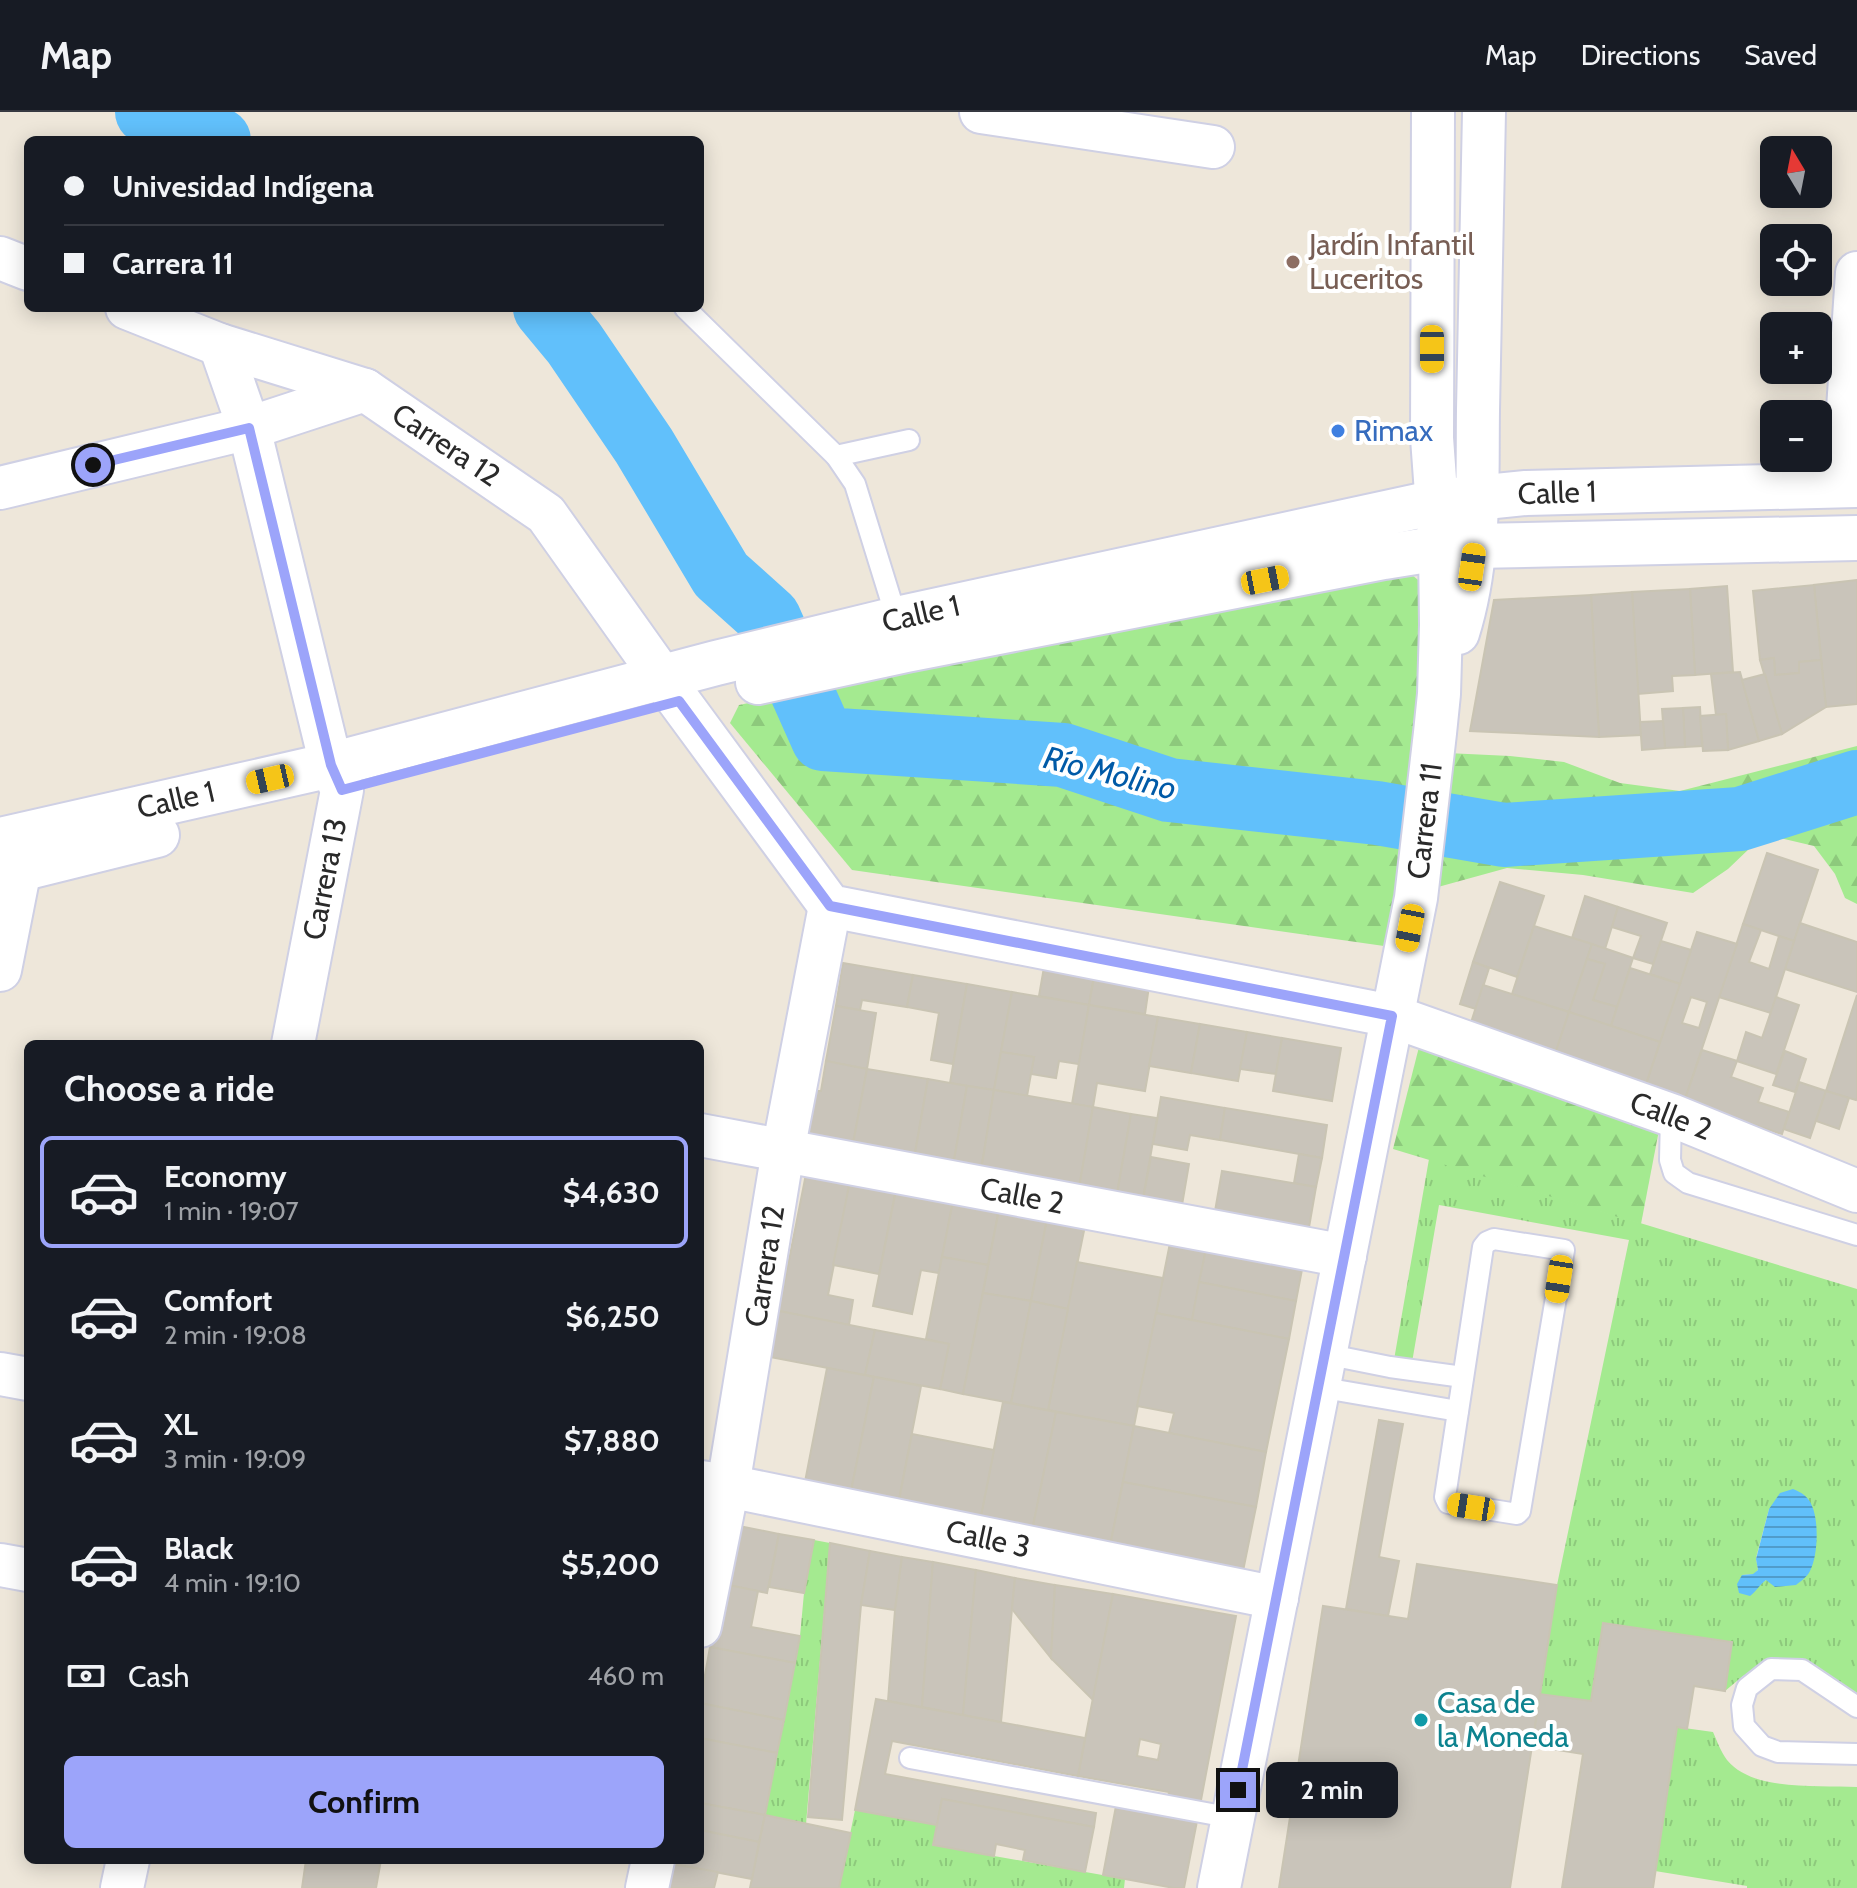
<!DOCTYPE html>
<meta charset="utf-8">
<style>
:root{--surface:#171b24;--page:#242831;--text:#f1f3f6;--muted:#9ea1a6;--line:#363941;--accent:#9ca4fa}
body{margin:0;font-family:Cabin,sans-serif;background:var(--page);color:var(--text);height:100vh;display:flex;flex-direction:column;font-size:30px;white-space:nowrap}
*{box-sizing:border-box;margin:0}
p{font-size:26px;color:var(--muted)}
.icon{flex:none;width:44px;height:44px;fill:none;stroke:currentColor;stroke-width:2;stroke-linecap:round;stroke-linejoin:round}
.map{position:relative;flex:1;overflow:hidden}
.drawer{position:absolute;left:24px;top:928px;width:680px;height:824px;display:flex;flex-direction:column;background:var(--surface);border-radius:12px;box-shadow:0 4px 20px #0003}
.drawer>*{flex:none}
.guide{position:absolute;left:24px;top:24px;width:680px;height:176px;border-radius:12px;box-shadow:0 4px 20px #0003;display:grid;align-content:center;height:176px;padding:0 40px;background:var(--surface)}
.needle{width:52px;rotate:350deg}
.buttons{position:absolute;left:1760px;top:24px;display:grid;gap:16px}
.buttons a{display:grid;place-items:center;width:72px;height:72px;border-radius:12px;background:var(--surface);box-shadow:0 4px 20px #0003;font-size:40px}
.end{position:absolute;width:36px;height:36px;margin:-18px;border:10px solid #9ca4fa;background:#111;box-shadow:0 0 0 4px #111}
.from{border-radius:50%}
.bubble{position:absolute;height:56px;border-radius:12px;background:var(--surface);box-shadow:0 4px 20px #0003;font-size:26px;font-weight:700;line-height:56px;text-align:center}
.car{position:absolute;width:24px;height:48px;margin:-24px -12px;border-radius:10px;box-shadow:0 0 6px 2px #0007;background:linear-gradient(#f5c518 24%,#345 0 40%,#f5c518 0 76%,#345 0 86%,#f5c518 0)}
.guide b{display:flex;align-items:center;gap:28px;height:76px;font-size:30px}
.guide b+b{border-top:2px solid var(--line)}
.guide i{width:20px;height:20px;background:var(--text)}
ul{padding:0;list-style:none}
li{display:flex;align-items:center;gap:24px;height:112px;margin:0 16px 12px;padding:0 24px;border:4px solid transparent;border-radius:12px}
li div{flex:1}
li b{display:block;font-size:30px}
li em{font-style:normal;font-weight:700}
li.selected{border-color:var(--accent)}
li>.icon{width:72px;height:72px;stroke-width:1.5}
h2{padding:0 40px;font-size:36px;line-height:96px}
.pay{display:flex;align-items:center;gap:20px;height:88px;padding:0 40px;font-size:30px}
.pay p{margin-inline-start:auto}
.button{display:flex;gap:16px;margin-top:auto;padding:16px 40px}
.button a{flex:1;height:92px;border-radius:12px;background:var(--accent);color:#111;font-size:32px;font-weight:700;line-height:92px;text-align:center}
header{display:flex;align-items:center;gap:48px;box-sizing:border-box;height:112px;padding:0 40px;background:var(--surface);border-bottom:2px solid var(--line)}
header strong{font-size:38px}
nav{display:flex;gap:44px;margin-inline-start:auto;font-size:28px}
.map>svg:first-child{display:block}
</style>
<header>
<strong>Map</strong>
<nav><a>Map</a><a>Directions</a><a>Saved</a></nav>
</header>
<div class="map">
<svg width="1857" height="1776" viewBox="0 0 1857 1776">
<defs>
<pattern id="grass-tufts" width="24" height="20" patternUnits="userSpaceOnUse" patternTransform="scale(2)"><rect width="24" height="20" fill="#a4ea90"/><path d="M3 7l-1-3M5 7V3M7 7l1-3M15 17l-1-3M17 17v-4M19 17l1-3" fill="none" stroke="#8dc97c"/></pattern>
<pattern id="forest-firs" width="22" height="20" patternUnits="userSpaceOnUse" patternTransform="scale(2)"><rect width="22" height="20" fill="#a4ea90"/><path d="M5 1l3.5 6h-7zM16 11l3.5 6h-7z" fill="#8dc97c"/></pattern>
<pattern id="water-rules" width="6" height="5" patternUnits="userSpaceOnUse" patternTransform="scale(2)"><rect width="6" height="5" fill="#61c0fb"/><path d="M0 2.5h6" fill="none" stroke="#509ccb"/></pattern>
</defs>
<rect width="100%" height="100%" fill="#eee7da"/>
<g fill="url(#grass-tufts)" fill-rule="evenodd">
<path d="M1429 1047 1857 1177V1582L1802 1556 1752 1559 1743 1564 1725 1579 1732 1530 1604 1511 1591 1589 1540 1582 1557 1473 1629 1128 1439 1093 1409 1268 1391 1265ZM1769 1397 1766 1468 1760 1472 1742 1463 1754 1462 1758 1458 1756 1446Z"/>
<polygon points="814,1428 830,1431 806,1712 765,1703 800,1524 804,1481"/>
<path d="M1677 1615 1713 1620C1717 1629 1721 1640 1727 1648 1753 1680 1819 1673 1857 1675V1776H1747V1774L1655 1759Z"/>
<polygon points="855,1698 937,1713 994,1744 1125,1767 1124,1776 839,1776"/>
</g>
<g fill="url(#forest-firs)">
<polygon points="1398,452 1422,471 1430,491 1391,835 852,758 730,611 739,593"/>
<polygon points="1857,634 1857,792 1845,786 1835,762 1814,734 1780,726 1750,736 1728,757 1693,781 1583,763 1507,756 1438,775 1447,641 1510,644 1564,650 1620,671 1680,679"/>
<polygon points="1419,935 1659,1018 1641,1112 1393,1037"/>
</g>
<path fill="url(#water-rules)" d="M1793 1377C1801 1380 1809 1385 1812 1394 1819 1409 1818 1444 1810 1459 1807 1465 1801 1469 1796 1473L1775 1475 1766 1468C1759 1473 1757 1479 1750 1484L1739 1481 1737 1472 1742 1463 1753 1462 1758 1458 1756 1447 1769 1397 1780 1381Z"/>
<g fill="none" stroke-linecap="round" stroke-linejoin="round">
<g stroke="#61c0fb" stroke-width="64">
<polyline points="147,0 185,16 219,28"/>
<polyline points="545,196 574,231 644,334 721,463 769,506 823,627 1063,643 1169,678 1377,701 1504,723 1740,707 1857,670"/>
</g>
</g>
<g fill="#c9c4ba" stroke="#c9c4b3" stroke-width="2" fill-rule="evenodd">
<polygon points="1857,468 1857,592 1826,595 1814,473"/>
<polygon points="1814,473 1821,548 1799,550 1799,561 1775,563 1774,546 1760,548 1753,479"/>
<polygon points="1727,474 1733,560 1695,563 1690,477"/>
<polygon points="1690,477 1695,563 1672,564 1673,579 1638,582 1632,480"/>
<polygon points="1632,480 1641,623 1599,625 1591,483"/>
<polygon points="1591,483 1599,625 1470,619 1494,488"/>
<polygon points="1774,546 1775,563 1799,561 1799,550 1821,548 1826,595 1782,622 1760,548"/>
<polygon points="1740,560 1759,629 1728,638 1726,602 1716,603 1711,562"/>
<polygon points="1765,562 1782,622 1759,629 1742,568"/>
<polygon points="1700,595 1702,634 1685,635 1683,596"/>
<polygon points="1683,596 1685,635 1665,636 1662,597"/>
<polygon points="1726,602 1728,638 1703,639 1700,604"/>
<polygon points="1663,609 1665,636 1642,638 1640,610"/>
<polygon points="1767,741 1818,758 1794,829 1743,812"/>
<polygon points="1500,770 1544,784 1517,865 1473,850"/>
<polygon points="1585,784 1618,795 1605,837 1572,826"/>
<polygon points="1618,795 1667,811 1653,852 1633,846 1641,824 1612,815"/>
<polygon points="1800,811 1857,830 1857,880 1785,857"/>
<polygon points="1743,812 1761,818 1749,850 1769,857 1779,824 1794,829 1771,901 1719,885"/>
<polygon points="1534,814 1592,832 1569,900 1512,882"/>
<path d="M1697 820 1737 832 1684 990 1644 978ZM1691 885 1707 890 1699 916 1682 911Z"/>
<polygon points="1661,829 1691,838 1680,872 1650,862"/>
<polygon points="1592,832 1633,846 1617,895 1593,888 1605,852 1587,847"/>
<polygon points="1046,844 1096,853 1089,893 1039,884"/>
<polygon points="1587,847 1605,852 1593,888 1617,895 1611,914 1569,900"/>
<polygon points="1473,850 1489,856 1476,897 1460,892"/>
<polygon points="843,851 913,863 907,895 862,888 860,898 836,894"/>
<polygon points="1630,856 1680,872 1660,930 1611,914"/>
<polygon points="913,863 967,872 953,952 931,948 939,901 907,895"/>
<polygon points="1094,865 1149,874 1145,902 1089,893"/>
<polygon points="967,872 1012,880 994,978 950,971"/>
<polygon points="1483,873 1569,900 1553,948 1468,920"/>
<polygon points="1012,880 1089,893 1079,952 1059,949 1056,966 1031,962 1034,945 1001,940"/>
<polygon points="1857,883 1857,986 1856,988 1826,979"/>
<polygon points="1776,885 1799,893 1776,962 1737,949 1746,920 1762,926"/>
<polygon points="1089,893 1158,905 1145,979 1097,971 1093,995 1072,992"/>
<polygon points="836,894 876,901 867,957 826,949"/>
<polygon points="1569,900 1660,930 1644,978 1553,948"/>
<polygon points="1158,905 1200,912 1191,961 1149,954"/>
<polygon points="1200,912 1247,920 1238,969 1191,961"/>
<polygon points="1247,920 1282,926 1276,962 1240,957"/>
<polygon points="1282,926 1341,936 1332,989 1273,979"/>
<polygon points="1702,938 1737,949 1731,965 1763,976 1758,990 1789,1000 1782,1022 1684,990"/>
<polygon points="1785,939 1806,947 1795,980 1773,973"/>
<polygon points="1001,940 1034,945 1027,984 994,978"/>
<polygon points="826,949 867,957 852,1037 805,1029 814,979 821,979"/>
<polygon points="867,957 928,967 914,1047 852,1037"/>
<polygon points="928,967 967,974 953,1054 914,1047"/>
<polygon points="1799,970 1826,979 1810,1026 1784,1017"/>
<polygon points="967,974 994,978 981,1059 953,1054"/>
<polygon points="994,978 1093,995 1079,1076 981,1059"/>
<polygon points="1826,979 1849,986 1839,1017 1816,1009"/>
<polygon points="1161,985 1225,996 1220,1028 1190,1023 1187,1038 1153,1032"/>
<polygon points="1093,995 1131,1002 1117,1082 1079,1076"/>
<polygon points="1225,996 1327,1013 1322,1046 1220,1028"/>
<polygon points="1131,1002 1157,1006 1143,1087 1117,1082"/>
<polygon points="1299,1042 1322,1046 1316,1075 1294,1071"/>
<polygon points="1151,1045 1189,1052 1182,1093 1143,1087"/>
<polygon points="807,1057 851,1066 828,1183 853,1188 849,1213 779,1199"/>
<polygon points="852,1059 898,1068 879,1162 833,1153"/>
<polygon points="1222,1059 1316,1075 1308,1121 1214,1105"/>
<polygon points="898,1068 955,1079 939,1161 921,1158 912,1202 873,1194"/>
<polygon points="955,1079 1001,1087 988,1153 942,1145"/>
<polygon points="1001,1087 1049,1097 1031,1189 983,1181"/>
<polygon points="1049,1097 1087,1104 1068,1197 1031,1189"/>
<polygon points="1172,1121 1208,1128 1192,1208 1156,1201"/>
<polygon points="1208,1128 1304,1147 1296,1189 1199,1170"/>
<polygon points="942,1145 988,1153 963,1282 940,1277 949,1232 926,1227"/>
<polygon points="1077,1150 1163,1166 1134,1314 1048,1298"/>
<polygon points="1199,1170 1296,1189 1289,1227 1192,1208"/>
<polygon points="983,1181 1031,1189 1011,1291 963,1282"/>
<polygon points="1031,1189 1068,1197 1048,1298 1011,1291"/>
<polygon points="779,1199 875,1218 865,1263 770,1245"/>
<polygon points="1156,1201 1289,1227 1266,1340 1169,1321 1174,1301 1137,1294"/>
<polygon points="875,1218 949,1232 940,1277 865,1263"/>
<polygon points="827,1256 874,1265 850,1384 804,1375"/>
<polygon points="874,1265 921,1274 898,1393 850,1384"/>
<polygon points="1003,1290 1056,1300 1032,1419 980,1409"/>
<polygon points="1056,1300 1134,1314 1110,1434 1032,1419"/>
<polygon points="1379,1308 1403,1312 1379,1445 1399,1449 1388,1504 1346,1497"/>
<polygon points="1134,1314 1266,1340 1256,1395 1123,1370"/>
<polygon points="912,1322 994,1338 980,1409 898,1393"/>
<polygon points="1123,1370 1256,1395 1243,1459 1110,1434"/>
<polygon points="734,1413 779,1422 767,1481 723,1472"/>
<polygon points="779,1422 814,1428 804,1481 769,1475"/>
<polygon points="830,1431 870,1439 861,1493 842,1708 808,1705"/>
<polygon points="870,1439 902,1445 895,1498 861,1493"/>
<polygon points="902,1445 933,1450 922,1595 888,1589 895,1498"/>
<polygon points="933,1450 976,1458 963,1603 922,1595"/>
<polygon points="1417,1452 1557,1473 1510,1776 1279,1776 1323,1494 1408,1507"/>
<polygon points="976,1458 1015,1466 1001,1610 963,1603"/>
<polygon points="1015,1466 1055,1473 1051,1546 1012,1497"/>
<polygon points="723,1472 758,1479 751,1515 800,1524 795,1551 710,1535"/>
<polygon points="1055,1473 1113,1482 1093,1588 1051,1546"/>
<path d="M1113 1482 1236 1504 1197 1709 1165 1703 1169 1680 1078 1664ZM1140 1627 1161 1632 1158 1648 1137 1644Z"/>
<polygon points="1603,1511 1732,1530 1725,1579 1694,1574 1687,1617 1677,1615 1653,1776 1562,1776 1583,1642 1532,1634 1540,1582 1591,1589"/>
<polygon points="710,1535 795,1551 784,1608 700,1591"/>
<polygon points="876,1587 1085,1626 1078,1664 892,1629 885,1662 1096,1701 1094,1715 942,1687 937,1713 855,1698"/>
<polygon points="700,1591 784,1608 777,1641 700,1626"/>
<polygon points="700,1626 777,1641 765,1703 700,1691"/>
<polygon points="942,1687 1094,1715 1085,1760 1023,1748 1025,1738 996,1732 994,1744 933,1733"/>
<polygon points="700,1691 765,1703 759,1730 700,1718"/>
<polygon points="1116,1694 1197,1709 1184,1776 1174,1776 1103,1763"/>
<polygon points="765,1703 851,1721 839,1776 750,1776"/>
<polygon points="700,1718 759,1730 752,1767 667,1751 667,1748 700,1748"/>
<polygon points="306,1748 381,1748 376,1776 302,1776"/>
<polygon points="667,1751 718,1760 714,1776 662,1776"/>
</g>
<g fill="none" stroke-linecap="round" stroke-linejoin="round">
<g stroke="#cfd0e4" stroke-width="24">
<g id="lane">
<polyline points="685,196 836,344 855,372 898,511"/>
<polyline points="836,344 909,328"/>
<polyline points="1671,1003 1670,1048 1674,1061 1688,1071 1857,1123"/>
<polygon points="1494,1127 1564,1138 1520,1399 1517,1402 1448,1391 1445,1385 1483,1135 1487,1130"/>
<polyline points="1325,1242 1390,1255 1463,1265"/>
<polyline points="1318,1275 1458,1299"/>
<polyline points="1857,1595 1802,1558 1771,1557 1747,1576 1742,1593 1744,1614 1762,1634 1778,1640 1857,1642"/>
<polyline points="910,1646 1233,1706"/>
</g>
</g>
<g stroke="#cfd0e4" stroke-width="46">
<g id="street">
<polyline points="981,0 1213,35"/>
<polyline points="0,146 28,157"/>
<polyline points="127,196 220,233 365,278 546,402 679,589 830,794 1392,904 1671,1003 1857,1079"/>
<polyline points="220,233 249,316 331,653 342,678 293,932"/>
<polyline points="1843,373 1857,161"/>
<polyline points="0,376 249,316 365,278"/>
<path d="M1458 521C1481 448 1477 373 1478 298 1480 199 1482 99 1484 0"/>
<polyline points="0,858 26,726"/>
<polyline points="700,1023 1345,1144"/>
<polyline points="0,1262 28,1267"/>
<polyline points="701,1370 728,1374 1277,1486"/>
<polyline points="0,1453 28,1458"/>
<polyline points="700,1514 728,1374 783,1039 830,794"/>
<polyline points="122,1776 128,1748"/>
<polyline points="647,1776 653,1748"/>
<polyline points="1219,1776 1416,786 1435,621 1439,582 1441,513 1440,436 1432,326 1433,0"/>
</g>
</g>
<g stroke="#cfd0e4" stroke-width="48">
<g id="secondary">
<polyline points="758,570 906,538 1384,445 1440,436 1475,434 1857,426"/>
<polyline points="0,728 331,653 716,551 897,507 1437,390 1526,381 1857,373"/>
<polyline points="0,762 157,723"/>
</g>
</g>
<use href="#lane" stroke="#fff" stroke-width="20"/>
<use href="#street" stroke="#fff" stroke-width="42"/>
<use href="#secondary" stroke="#fff" stroke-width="44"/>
</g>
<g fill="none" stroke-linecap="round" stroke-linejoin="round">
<polyline stroke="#9ca4fa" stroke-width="10" points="93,353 249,316 331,653 342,678 679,589 830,794 1392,904 1238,1678"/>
</g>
<circle fill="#8d6e63" stroke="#fff" stroke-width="3" cx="1293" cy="150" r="8"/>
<circle fill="#3f7fe0" stroke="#fff" stroke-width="3" cx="1338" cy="319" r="8"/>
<circle fill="#0f9aa8" stroke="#fff" stroke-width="3" cx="1421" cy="1608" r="8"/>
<g text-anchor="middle" stroke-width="8" stroke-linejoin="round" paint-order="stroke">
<g font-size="30" fill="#785e54" stroke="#fff" text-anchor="start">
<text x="1309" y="143">Jardín Infantil<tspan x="1309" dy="34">Luceritos</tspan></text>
</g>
<g font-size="30" fill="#366cbe" stroke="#fff" text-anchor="start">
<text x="1354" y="329">Rimax</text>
</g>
<g font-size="30" fill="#2a2a2a" stroke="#fff">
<text transform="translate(446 333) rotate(34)" y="10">Carrera 12</text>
<text transform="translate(1557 381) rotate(-2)" y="10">Calle 1</text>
<text transform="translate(921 502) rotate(-13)" y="10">Calle 1</text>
<text transform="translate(176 688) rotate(-13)" y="10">Calle 1</text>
<text transform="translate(1425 709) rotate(-83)" y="10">Carrera 11</text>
<text transform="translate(325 767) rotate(-79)" y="10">Carrera 13</text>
<text transform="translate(1671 1004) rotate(21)" y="10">Calle 2</text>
<text transform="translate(1022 1084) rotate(11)" y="10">Calle 2</text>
<text transform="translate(765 1154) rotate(-81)" y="10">Carrera 12</text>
<text transform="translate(988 1427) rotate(12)" y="10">Calle 3</text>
</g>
<g font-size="30" fill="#0d838f" stroke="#fff" text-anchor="start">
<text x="1437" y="1601">Casa de<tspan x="1437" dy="34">la Moneda</tspan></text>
</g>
<g font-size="32" font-style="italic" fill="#005aa7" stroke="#fff">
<text transform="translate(1110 661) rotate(14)" y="11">Río Molino</text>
</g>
</g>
</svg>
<div class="buttons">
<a><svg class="needle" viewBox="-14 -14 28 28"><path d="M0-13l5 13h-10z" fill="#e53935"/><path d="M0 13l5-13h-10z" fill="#9ea1a6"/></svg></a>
<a><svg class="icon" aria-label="locate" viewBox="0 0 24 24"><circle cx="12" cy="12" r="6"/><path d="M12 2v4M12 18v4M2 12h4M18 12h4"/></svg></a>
<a>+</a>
<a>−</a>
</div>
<i class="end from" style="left:93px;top:353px"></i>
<i class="end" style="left:1238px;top:1678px"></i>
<div class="bubble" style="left:1266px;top:1650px;width:132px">2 min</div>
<i class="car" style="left:1432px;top:237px;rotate:180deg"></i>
<i class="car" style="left:1472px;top:455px;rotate:8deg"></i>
<i class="car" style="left:1265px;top:468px;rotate:79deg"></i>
<i class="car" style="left:270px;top:667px;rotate:257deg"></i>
<i class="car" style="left:1410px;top:816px;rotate:191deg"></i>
<i class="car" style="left:1559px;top:1167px;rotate:189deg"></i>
<i class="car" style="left:1471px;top:1395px;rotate:279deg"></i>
<div class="guide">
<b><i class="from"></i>Univesidad Indígena</b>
<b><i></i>Carrera 11</b>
</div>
<section class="drawer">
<h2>Choose a ride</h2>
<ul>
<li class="selected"><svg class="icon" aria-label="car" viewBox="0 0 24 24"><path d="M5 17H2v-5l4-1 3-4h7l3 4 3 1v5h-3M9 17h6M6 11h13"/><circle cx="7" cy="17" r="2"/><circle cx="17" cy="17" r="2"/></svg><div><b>Economy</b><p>1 min · 19:07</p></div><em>$4,630</em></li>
<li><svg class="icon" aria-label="car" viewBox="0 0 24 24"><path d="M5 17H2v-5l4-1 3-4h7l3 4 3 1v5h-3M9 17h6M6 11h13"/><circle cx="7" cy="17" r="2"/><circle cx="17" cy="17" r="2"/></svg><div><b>Comfort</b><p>2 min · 19:08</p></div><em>$6,250</em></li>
<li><svg class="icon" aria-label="car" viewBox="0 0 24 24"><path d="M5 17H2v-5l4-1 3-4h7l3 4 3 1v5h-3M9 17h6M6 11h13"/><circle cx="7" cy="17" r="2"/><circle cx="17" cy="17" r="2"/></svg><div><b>XL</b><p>3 min · 19:09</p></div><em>$7,880</em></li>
<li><svg class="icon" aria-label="car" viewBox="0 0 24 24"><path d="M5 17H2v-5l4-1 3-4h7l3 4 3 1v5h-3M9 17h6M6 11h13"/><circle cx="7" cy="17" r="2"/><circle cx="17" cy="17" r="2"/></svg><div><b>Black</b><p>4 min · 19:10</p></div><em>$5,200</em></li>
</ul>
<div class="pay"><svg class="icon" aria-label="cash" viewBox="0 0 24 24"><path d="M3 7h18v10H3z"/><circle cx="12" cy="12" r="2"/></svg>Cash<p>460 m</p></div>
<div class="button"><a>Confirm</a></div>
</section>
</div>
